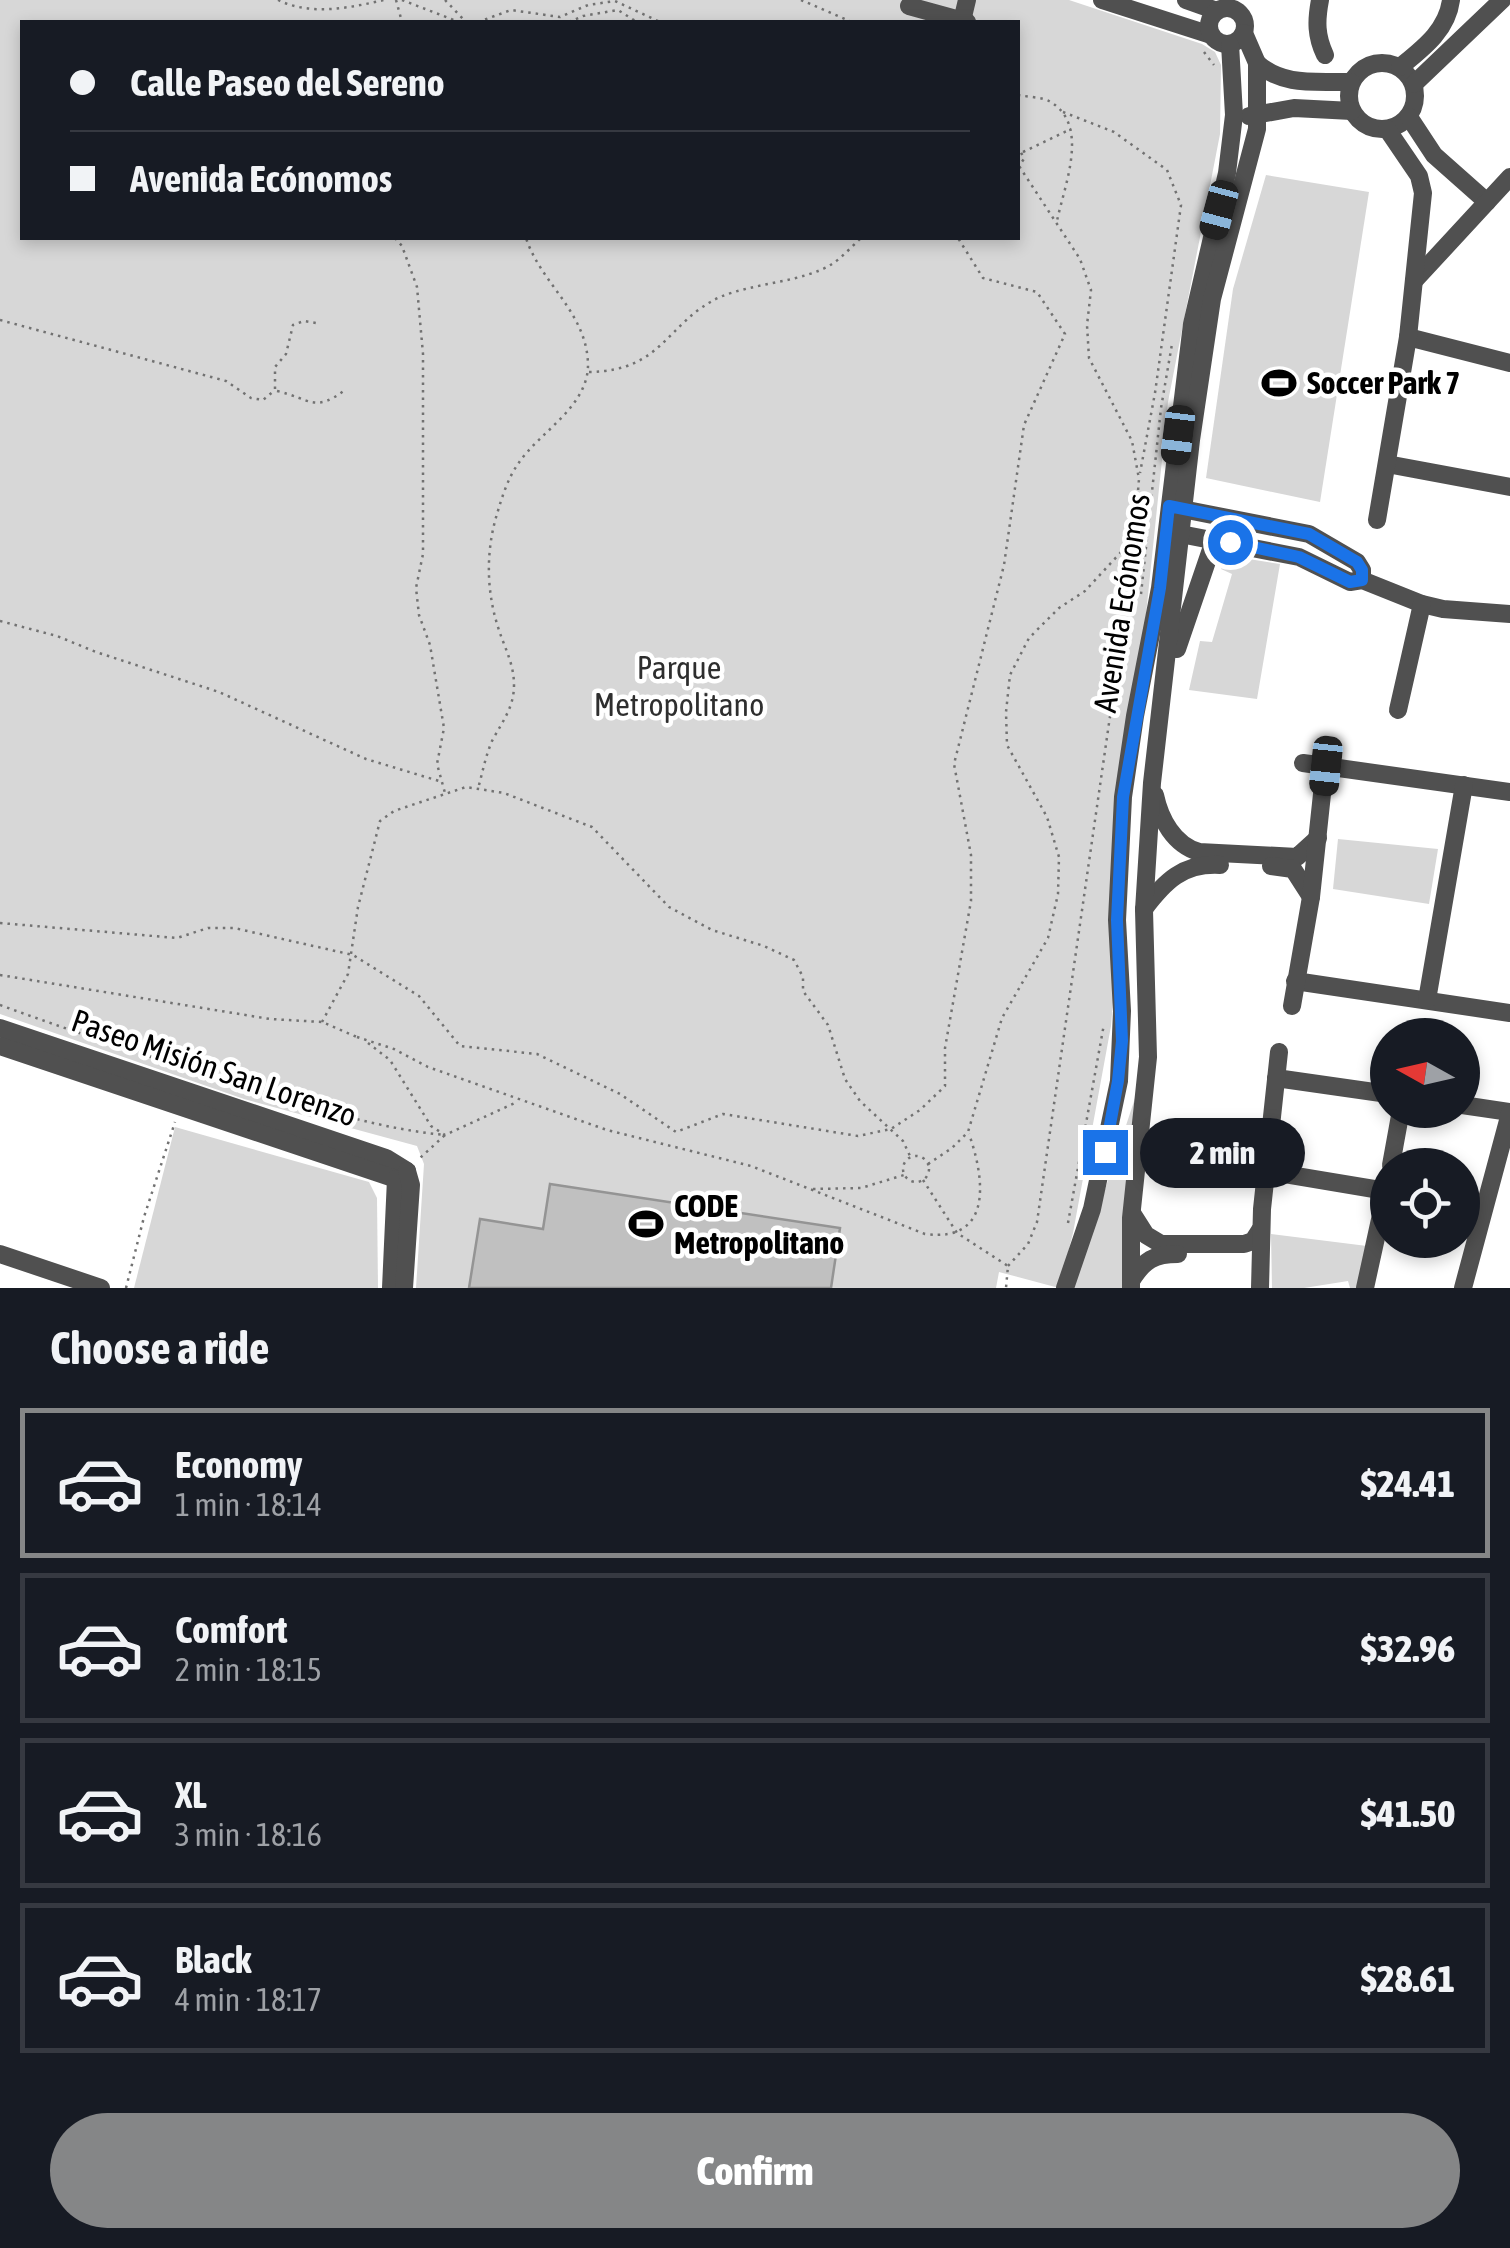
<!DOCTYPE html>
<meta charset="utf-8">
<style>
:root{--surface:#171b24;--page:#242831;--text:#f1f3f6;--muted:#9ea1a6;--line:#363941;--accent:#858687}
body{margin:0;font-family:"Asap Condensed",sans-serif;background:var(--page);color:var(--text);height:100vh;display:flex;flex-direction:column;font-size:38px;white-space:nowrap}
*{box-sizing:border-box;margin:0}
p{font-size:32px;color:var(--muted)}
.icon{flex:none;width:55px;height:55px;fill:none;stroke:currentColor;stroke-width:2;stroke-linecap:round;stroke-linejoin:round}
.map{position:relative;height:1288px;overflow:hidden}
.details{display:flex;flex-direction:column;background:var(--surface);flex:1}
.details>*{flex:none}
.top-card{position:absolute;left:20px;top:20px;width:1000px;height:220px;border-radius:0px;box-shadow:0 5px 15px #0003;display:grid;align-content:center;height:220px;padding:0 50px;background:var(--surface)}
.needle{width:65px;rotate:278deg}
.fabs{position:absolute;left:1370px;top:1018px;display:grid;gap:20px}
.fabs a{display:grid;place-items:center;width:110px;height:110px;border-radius:50%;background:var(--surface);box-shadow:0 5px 15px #0003;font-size:50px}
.end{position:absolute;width:45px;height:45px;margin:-22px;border:12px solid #1a73e8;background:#fff;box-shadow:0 0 0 5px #fff}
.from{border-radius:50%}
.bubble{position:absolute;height:70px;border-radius:35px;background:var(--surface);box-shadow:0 5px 15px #0003;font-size:32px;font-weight:800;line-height:70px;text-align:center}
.car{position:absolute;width:30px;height:60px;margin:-30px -15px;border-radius:12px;box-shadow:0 0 8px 2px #0007;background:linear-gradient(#222 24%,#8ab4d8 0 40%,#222 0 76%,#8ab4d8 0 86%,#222 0)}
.top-card b{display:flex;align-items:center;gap:35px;height:95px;font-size:38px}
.top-card b+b{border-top:2px solid var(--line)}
.top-card i{width:25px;height:25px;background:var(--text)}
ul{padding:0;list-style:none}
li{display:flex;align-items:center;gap:30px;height:150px;margin:0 20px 15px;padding:0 30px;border:5px solid var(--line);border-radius:0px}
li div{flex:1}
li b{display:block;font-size:38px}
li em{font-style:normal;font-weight:800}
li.current{border-color:var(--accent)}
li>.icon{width:90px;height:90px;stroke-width:1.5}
h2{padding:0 50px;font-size:45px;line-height:120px}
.cta{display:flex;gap:20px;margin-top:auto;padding:20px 50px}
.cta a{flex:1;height:115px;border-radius:60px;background:var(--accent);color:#fff;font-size:40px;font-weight:800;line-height:115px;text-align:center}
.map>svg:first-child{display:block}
</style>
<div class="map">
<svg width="1510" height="1288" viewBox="0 0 1510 1288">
<rect width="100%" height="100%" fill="#fff"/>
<g fill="#d7d7d7" fill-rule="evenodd">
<path d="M0 0H1069L1202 44 1215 52 1221 65 1220 134 1168 402 1145 624 1111 1026 1073 1233 1059 1288 999 1272 996 1288H416L424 1164 417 1146 244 1099 0 1014ZM22 22H1018V238H22Z"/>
<polygon points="1266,175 1369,192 1320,502 1206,478 1233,289"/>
<polygon points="1224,555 1280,564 1257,699 1189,690 1200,641 1212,642 1232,574 1221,569"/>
<polygon points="1338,839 1438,849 1429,904 1333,889"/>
<polygon points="1137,1092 1127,1288 1069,1288 1091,1232"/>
<polygon points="175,1127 369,1182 377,1198 378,1288 134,1288"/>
<polygon points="1271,1234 1367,1246 1360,1288 1350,1288 1348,1281 1304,1288 1272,1288"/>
</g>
<polygon fill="#c0c0c0" stroke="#949494" stroke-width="2.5" points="550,1184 840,1228 831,1288 469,1288 480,1219 543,1229"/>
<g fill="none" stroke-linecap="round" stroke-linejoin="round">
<g stroke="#727272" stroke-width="2.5" stroke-dasharray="2.5 5" stroke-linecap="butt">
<path d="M278 0C311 16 349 8 384 0"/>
<polyline points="396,0 402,22"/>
<polyline points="402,0 459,22"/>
<polyline points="445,0 466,22"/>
<polyline points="801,0 852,22"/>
<polyline points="478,22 511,10 560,17 588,5 615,1 660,22"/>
<polyline points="569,22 583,16 618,10 637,22"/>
<polyline points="1204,52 1214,65"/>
<path d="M1018 95C1028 97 1041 97 1049 101 1091 124 1064 186 1057 221"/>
<polyline points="1063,112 1114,132 1167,170 1181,205 1155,393 1140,473"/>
<polyline points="1018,146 1024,159 1018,167"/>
<polyline points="1023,152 1071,129"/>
<polyline points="395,238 402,246 417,287 423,354 423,554 416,588 419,615 430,645 444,728 437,764 445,793"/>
<polyline points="0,320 226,381 251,398 263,400 275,390"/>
<path d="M589 372C664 371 666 322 720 297 753 283 804 282 832 264 843 257 852 246 861 238"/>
<polyline points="275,389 275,367 286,354 293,325 304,321 316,323"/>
<path d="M277 391C311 399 314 413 345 390"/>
<polyline points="1141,594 1161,408 1172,344"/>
<polyline points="0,621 57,636 96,652 219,692 366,759 439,781"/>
<path d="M479 785C483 770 486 755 492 741 502 722 514 708 514 685 514 663 504 647 498 627 486 590 486 550 497 514 502 497 508 478 518 464 538 433 587 408 588 366 588 313 541 284 526 238"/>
<polyline points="0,923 177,938 208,928 234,928 353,955 419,996 460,1046 537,1054 620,1094 676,1132 723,1114 858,1136 891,1129 920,1110 945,1086 945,1048 971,901 971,855 954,764 1004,565 1024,425 1065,334 1037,292 983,278 958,238"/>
<polyline points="0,975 270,1019 322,1022 357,1037"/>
<path d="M0 1005C85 1036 171 1064 257 1090 319 1109 381 1129 445 1135L420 1158"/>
<polyline points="322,1022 348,974 358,907 380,821 394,811 466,787 504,793 592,827 669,907 712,930 764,946 794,960 803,977 803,991 828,1025 845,1079 860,1101 903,1141 910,1156"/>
<path d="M357 1037 394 1049 428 1067 607 1130 751 1166 925 1234C993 1243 985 1179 969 1134"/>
<polyline points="368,1043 390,1060 431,1126 445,1135 517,1102"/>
<circle cx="916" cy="1169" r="13"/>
<polyline points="928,1164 952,1148 968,1132 1002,1018 1048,938 1058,894 1059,857 1047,817 1007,745 1006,712 1010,675 1029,638 1059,608 1085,591 1122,551 1136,515 1139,479 1132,441 1089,358 1087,325 1091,290 1080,259 1019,166"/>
<polyline points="923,1180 957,1233 1008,1266 1006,1288"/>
<polyline points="813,1189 861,1188 904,1175"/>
<polyline points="1068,1223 1104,1024"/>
<polyline points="1008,1266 1028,1244 1037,1222 1119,654 1126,603 1123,553"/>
<polyline points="126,1288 144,1217 175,1122"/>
</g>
<g stroke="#505050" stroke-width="18">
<polyline points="1102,0 1211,35"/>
<polyline points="1186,0 1217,11"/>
<path d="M1320 0C1316 21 1316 36 1325 55"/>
<polyline points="909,6 967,22"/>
<circle cx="1227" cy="26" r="18"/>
<polyline points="962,21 967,0"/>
<circle cx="1382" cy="96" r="33"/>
<path d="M1257 63C1283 87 1317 81 1351 82"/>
<path d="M1400 67C1422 49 1447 31 1451 0"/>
<polyline points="1414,84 1502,0"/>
<polyline points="1249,116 1294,108 1352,111"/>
<polyline points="1409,117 1434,155 1487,202"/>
<polyline points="1414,281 1510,177"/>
<polyline points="1408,337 1510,363"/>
<polyline points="1387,464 1510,487"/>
<polyline points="1172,507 1309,534 1357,562 1362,570 1362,580"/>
<polyline points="1377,520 1408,337 1423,193 1419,176 1387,129"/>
<polyline points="1170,532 1299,557 1350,582 1362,580 1422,604 1443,609 1510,614"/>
<polyline points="1177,649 1217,532"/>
<polyline points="1398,710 1422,604"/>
<polyline points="1303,763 1510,792"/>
<path d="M1155 795C1160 819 1174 845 1199 852L1297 857 1318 838"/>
<polyline points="1271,866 1293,869 1311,897"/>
<path d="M1144 909C1165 881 1183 863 1220 865"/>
<polyline points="1295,981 1510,1013"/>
<polyline points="1427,1000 1464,785"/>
<polyline points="1292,1006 1311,897 1325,766"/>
<polyline points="0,1028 386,1158 407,1171"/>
<polyline points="0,1046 396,1179"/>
<polyline points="1276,1078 1388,1094"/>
<polyline points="1462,1105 1510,1112"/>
<polyline points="1391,1165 1401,1110"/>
<polyline points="1266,1171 1386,1191"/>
<polyline points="1132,1213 1146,1235 1161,1244 1244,1244 1253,1241 1260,1230"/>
<polyline points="0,1254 101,1288"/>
<path d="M1131 1281C1144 1260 1154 1254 1178 1254"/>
<polyline points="391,1288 396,1179"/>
<polyline points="404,1288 411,1185 407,1171"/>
<polyline points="1065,1288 1092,1209 1119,1081 1122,1011 1117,920 1123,797 1135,716 1160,588 1192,324 1227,173 1234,115 1230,44"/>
<polyline points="1131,1288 1131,1218 1148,1057 1144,910 1152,783 1191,440 1212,299 1257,129 1257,63 1244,33"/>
<polyline points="1260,1288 1262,1209 1279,1052"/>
<polyline points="1365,1288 1388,1183"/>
<polyline points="1463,1288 1510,1113"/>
</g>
</g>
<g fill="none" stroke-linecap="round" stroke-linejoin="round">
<polyline stroke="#1a73e8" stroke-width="12" points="1105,1152 1118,1081 1122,1041 1117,920 1123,797 1160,588 1169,506 1309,534 1357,562 1362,570 1362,580 1350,582 1299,557 1230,542"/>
</g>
<defs>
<g id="stadium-bare" transform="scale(2.7)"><path d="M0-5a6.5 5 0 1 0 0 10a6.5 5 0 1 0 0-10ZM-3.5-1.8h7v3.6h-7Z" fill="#000" stroke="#fff" stroke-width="2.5" paint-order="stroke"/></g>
</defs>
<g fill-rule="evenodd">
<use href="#stadium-bare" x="1279" y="383"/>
<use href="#stadium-bare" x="646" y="1224"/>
</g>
<g text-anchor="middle" stroke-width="9" stroke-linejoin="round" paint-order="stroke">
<g font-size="32" font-weight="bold" fill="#000" stroke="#fff" text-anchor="start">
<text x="1307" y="394">Soccer Park 7</text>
<text x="674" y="1217">CODE<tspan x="674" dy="37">Metropolitano</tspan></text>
</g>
<g font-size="32" fill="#000" stroke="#fff">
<text transform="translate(1122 603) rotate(-81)" y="11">Avenida Ecónomos</text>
<text transform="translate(214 1068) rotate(19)" y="11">Paseo Misión San Lorenzo</text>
</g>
<g font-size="32" fill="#2e2e2e" stroke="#fff">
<text x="679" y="679">Parque<tspan x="679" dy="37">Metropolitano</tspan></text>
</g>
</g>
</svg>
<div class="fabs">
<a><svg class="needle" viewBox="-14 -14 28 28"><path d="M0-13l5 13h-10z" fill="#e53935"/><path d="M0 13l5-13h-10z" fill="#9ea1a6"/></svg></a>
<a><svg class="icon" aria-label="locate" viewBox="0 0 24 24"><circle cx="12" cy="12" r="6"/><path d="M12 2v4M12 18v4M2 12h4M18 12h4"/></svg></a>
</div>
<i class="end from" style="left:1230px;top:542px"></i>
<i class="end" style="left:1105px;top:1152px"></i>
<div class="bubble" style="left:1140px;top:1118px;width:165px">2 min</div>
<i class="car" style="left:1219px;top:210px;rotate:195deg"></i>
<i class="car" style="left:1178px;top:435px;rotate:187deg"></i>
<i class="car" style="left:1326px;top:766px;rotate:186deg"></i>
<div class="top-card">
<b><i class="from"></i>Calle Paseo del Sereno</b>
<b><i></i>Avenida Ecónomos</b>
</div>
</div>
<section class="details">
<h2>Choose a ride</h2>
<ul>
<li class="current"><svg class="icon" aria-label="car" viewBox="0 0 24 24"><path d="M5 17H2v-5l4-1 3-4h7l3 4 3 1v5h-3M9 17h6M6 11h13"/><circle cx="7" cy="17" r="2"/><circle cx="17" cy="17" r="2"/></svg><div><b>Economy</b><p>1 min · 18:14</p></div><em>$24.41</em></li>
<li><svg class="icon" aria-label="car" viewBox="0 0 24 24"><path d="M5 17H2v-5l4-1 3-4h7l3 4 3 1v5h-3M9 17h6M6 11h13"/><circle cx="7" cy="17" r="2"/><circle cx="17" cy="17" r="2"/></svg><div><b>Comfort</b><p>2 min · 18:15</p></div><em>$32.96</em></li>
<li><svg class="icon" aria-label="car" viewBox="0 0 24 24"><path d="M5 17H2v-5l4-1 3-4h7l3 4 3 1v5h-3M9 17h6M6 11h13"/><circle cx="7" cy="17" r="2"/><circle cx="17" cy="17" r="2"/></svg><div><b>XL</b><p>3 min · 18:16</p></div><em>$41.50</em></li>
<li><svg class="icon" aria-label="car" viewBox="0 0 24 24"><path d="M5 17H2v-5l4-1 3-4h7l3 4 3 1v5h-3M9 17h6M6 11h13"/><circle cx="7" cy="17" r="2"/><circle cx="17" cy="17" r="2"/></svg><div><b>Black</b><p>4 min · 18:17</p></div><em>$28.61</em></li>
</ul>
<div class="cta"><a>Confirm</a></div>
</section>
